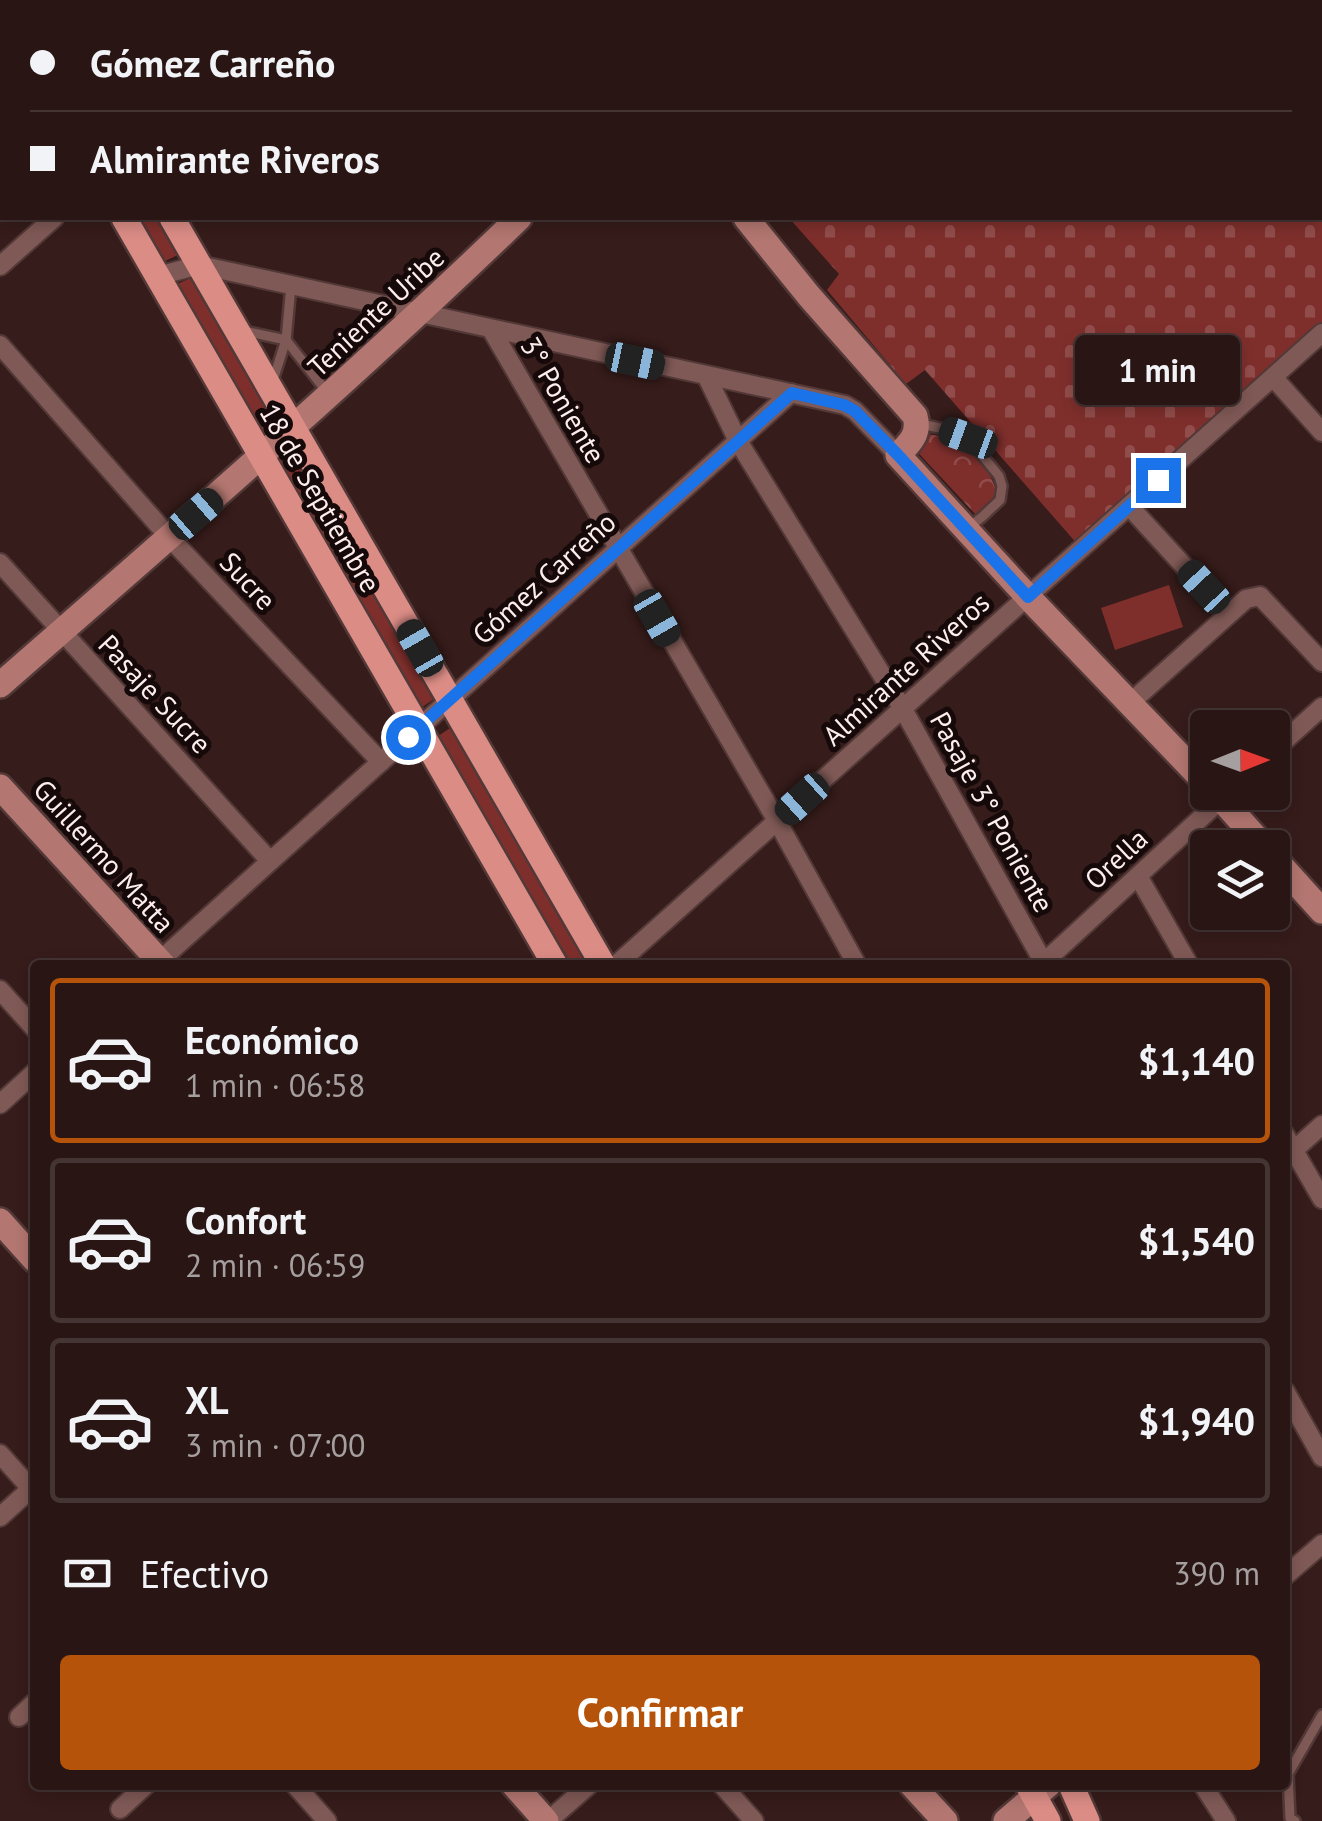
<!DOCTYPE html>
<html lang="es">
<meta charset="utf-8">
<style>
:root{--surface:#281514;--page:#301e1d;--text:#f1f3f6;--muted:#a59fa0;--line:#443434;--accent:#b45309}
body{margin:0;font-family:"PT Sans",sans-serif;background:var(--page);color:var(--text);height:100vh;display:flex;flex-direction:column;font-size:38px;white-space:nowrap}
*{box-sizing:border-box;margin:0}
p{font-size:32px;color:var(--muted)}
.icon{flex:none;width:55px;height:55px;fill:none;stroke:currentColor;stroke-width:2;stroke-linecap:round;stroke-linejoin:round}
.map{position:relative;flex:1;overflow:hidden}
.details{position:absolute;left:30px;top:960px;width:1260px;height:830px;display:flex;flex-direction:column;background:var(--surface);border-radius:10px;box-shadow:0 5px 15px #0003,0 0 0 2px var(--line)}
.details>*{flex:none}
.banner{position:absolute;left:0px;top:0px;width:1322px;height:220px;box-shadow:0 5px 15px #0003,0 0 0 2px var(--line);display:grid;align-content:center;height:220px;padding:0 30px;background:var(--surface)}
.needle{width:65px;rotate:89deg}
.controls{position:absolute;left:1190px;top:710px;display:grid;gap:20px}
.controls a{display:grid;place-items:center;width:100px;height:100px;border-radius:10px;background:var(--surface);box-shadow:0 5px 15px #0003,0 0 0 2px var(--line);font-size:50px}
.end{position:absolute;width:45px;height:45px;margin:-22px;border:12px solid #1a73e8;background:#fff;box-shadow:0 0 0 5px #fff}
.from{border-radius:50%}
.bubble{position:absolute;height:70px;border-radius:10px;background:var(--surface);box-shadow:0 5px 15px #0003,0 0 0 2px var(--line);font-size:32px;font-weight:700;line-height:70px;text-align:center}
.car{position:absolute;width:30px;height:60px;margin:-30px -15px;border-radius:12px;box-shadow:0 0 8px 2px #0007;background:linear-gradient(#222 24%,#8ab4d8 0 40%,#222 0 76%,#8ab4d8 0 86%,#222 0)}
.banner b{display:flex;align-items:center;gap:35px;height:95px;font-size:38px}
.banner b+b{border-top:2px solid var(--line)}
.banner i{width:25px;height:25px;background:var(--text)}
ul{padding:18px 0 0;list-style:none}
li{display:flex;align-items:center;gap:30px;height:165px;margin:0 20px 15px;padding:0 10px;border:5px solid var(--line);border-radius:10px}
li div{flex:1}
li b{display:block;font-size:38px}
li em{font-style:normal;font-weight:700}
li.active{border-color:var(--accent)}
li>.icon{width:90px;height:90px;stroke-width:1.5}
.pay{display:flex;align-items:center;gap:25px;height:110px;padding:0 30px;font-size:38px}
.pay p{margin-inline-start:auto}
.button{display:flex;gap:20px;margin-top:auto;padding:20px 30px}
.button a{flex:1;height:115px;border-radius:10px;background:var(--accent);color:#fff;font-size:40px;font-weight:700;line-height:115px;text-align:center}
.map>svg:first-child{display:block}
</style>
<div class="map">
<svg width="1322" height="1821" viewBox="0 0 1322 1821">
<defs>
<pattern id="cemetery-stones" width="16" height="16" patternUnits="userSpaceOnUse" patternTransform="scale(2.5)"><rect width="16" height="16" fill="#7e2f2c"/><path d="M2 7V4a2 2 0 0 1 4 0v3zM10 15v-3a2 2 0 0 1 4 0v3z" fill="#914d4b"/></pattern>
<pattern id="park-crowns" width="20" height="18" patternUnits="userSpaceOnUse" patternTransform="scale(2.5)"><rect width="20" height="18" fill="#7e2f2c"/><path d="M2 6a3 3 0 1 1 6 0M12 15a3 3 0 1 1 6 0" fill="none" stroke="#914d4b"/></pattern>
</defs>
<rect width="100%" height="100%" fill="#361c1a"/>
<g fill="#7e2f2c">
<polygon points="137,218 162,218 182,253 163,262"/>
<polygon points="195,276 278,425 263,437 175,285"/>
<polygon points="289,442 438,696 421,708 274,455"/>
<polygon points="1169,585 1183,627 1115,650 1101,608"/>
<polygon points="453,726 594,965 564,965 434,739"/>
</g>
<g fill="url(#cemetery-stones)">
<polygon points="784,0 1293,0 1296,2 781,2"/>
<polygon points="1320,29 1322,31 1322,323 1079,546 925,370 906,384 827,290 839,274 789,218 1320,218"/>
</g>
<path fill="url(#park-crowns)" d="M920 432C933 435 949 437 961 444 978 453 997 480 997 499L978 517 910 444Z"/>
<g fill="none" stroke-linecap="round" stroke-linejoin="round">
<g stroke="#523938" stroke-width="14">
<g id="lane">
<polyline points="244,331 286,340 327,392"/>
<polyline points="273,380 286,340 291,285"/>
<polyline points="921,424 944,429 968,438 999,476 1002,486 1000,500 982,517 968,528"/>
<polyline points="1295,1821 1290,1818 1288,1774 1322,1715"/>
</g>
</g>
<g stroke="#523938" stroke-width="22">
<g id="street">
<polyline points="0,176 2,180"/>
<polyline points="0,266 54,218"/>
<polyline points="158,276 199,265 845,405 855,411 898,455"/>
<polyline points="491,329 777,821 857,965"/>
<polyline points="0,345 169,537 381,762"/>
<polyline points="707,377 738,441 903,709 1045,965"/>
<polyline points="1273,377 1322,432"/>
<polyline points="1129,506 1228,614"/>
<polyline points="0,563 270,861"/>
<polyline points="1130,703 1246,599 1260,596 1322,662"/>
<polyline points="1272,752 1322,707"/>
<polyline points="1138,876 1189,965"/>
<polyline points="155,965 791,393"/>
<polyline points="616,965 1322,333"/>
<polyline points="1041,965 1228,793"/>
<polyline points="0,990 35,1029"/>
<polyline points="0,1104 35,1072"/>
<polyline points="1285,1135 1322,1199"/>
<polyline points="1285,1158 1322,1125"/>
<polyline points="1285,1391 1322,1457"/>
<polyline points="0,1454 35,1493"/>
<polyline points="0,1517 35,1485"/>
<polyline points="1285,1576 1322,1544"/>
<polyline points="19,1717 35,1702"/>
<polyline points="295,1785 327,1821"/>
<polyline points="722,1785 754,1821"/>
<polyline points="1203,1785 1226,1821"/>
<polyline points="120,1809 146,1785"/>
<polyline points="548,1821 589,1785"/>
</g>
</g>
<g stroke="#523938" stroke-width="30">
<g id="secondary">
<polyline points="617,0 618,2"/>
<polyline points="753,2 756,0"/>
<path d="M746 218 809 296 915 416C920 434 910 443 898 455L1028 597 1208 785"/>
<path d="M0 685C175 532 352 379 519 218"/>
<polyline points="0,787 163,965"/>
<polyline points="1215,792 1265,848"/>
<polyline points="1272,856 1322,911"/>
<polyline points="0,1221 35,1260"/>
<polyline points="514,1785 546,1821"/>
<polyline points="912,1785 945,1821"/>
<polyline points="1006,1821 1048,1785"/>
</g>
</g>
<g stroke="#523938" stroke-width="30">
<g id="primary">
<polyline points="47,0 48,2"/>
<polyline points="0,3 2,7"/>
<polyline points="124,218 555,965"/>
<polyline points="172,218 603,965"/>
<polyline points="1028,1785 1048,1821"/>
<polyline points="1071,1785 1087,1821"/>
</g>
</g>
<use href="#lane" stroke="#7f5955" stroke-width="9"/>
<use href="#street" stroke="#7f5955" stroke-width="18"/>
<use href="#secondary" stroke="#b37670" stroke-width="25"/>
<use href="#primary" stroke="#da8c85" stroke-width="25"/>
</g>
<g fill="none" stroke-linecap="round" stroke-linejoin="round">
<polyline stroke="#1a73e8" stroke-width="12" points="408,737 792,393 844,405 855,411 898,455 1028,597 1158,480"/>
</g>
<g text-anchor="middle" stroke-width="10" stroke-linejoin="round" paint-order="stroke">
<g font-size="28" fill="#fdeeed" stroke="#150a09">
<text transform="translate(376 312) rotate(-43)" y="10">Teniente Uribe</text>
<text transform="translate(563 400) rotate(60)" y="10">3° Poniente</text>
<text transform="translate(320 498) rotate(60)" y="10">18 de Septiembre</text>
<text transform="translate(544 578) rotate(-42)" y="10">Gómez Carreño</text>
<text transform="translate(248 581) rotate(47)" y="10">Sucre</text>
<text transform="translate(906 669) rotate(-42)" y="10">Almirante Riveros</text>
<text transform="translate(155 694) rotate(47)" y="10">Pasaje Sucre</text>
<text transform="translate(992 812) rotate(61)" y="10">Pasaje 3° Poniente</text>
<text transform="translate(104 856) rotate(48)" y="10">Guillermo Matta</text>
<text transform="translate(1116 859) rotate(-43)" y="10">Orella</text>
</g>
</g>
</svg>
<div class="controls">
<a><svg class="needle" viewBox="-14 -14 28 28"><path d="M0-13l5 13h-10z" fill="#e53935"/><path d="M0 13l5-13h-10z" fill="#a59fa0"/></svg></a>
<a><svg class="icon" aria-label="layers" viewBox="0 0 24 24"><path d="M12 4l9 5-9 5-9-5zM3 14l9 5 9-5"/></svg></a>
</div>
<i class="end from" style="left:408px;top:737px"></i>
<i class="end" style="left:1158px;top:480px"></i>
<div class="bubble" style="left:1075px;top:335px;width:165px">1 min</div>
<i class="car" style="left:635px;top:361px;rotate:102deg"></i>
<i class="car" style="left:968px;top:438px;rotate:290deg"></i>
<i class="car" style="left:196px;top:514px;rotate:49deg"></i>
<i class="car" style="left:1204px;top:587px;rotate:317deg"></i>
<i class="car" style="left:657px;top:618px;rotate:150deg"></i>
<i class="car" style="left:420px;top:648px;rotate:330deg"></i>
<i class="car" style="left:802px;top:799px;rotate:228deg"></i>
<div class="banner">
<b><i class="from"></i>Gómez Carreño</b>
<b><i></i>Almirante Riveros</b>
</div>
<section class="details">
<ul>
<li class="active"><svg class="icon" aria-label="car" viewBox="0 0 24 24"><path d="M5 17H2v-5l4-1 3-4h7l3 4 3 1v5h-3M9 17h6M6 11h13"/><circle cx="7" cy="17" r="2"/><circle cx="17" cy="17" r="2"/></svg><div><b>Económico</b><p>1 min · 06:58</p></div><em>$1,140</em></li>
<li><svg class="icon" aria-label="car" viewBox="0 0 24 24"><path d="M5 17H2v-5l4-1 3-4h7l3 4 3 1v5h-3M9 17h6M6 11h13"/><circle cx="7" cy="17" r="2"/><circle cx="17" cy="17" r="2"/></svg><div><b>Confort</b><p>2 min · 06:59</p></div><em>$1,540</em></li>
<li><svg class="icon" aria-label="car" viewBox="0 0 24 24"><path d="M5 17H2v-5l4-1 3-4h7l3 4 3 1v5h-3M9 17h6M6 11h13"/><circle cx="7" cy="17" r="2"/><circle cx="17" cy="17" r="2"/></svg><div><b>XL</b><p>3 min · 07:00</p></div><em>$1,940</em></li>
</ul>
<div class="pay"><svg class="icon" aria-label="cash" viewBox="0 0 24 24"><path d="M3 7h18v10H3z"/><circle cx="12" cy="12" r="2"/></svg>Efectivo<p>390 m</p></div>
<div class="button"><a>Confirmar</a></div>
</section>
</div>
